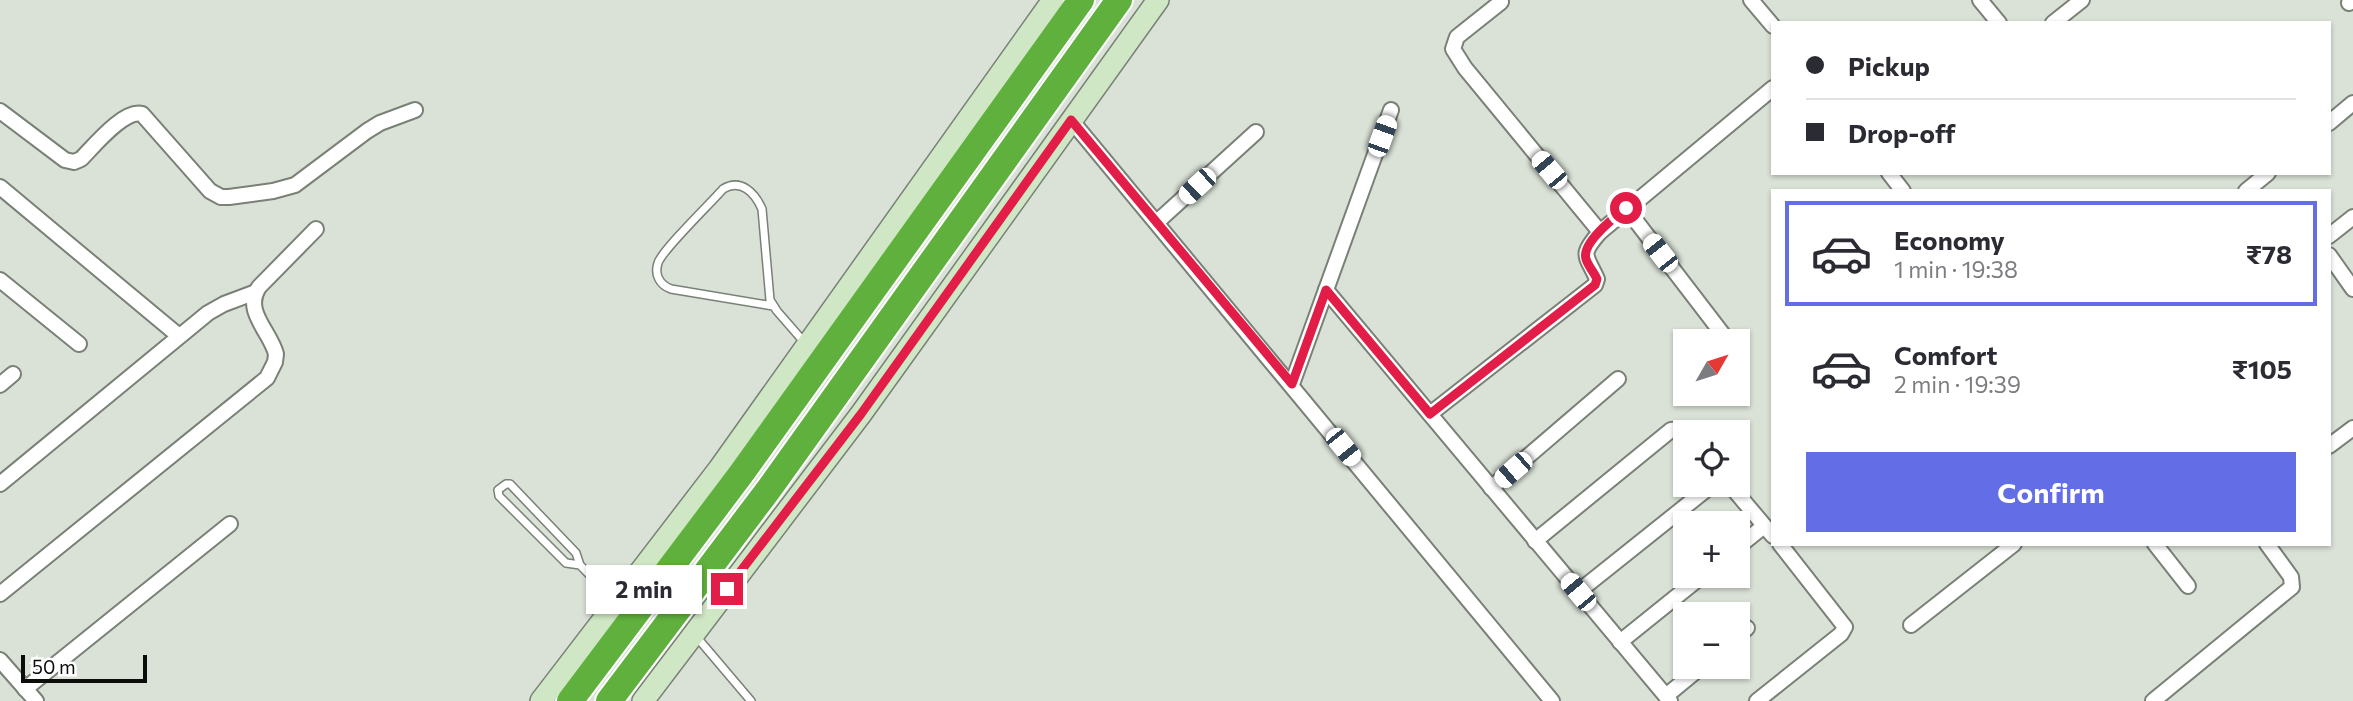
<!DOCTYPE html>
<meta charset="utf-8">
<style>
:root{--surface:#fff;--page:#f7f7f7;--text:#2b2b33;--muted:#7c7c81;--line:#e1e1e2;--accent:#636ee6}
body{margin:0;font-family:Commissioner,sans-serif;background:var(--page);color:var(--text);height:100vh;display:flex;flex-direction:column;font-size:26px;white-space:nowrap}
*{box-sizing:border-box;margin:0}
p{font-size:23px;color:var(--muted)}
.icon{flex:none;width:38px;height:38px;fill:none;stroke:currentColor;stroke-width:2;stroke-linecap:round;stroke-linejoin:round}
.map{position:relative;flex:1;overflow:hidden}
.details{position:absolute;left:1771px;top:189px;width:560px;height:357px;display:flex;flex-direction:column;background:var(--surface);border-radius:0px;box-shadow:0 2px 5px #0004}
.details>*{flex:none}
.guide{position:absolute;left:1771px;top:21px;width:560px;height:154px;border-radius:0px;box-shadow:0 2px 5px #0004;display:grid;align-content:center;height:154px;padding:0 35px;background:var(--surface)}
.needle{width:46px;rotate:51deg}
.controls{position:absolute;left:1673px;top:329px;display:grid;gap:14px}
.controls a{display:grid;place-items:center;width:77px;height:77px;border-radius:0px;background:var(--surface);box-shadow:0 2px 5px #0004;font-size:35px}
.scale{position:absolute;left:21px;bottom:18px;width:126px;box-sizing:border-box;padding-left:7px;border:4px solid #0a0d09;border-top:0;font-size:19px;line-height:24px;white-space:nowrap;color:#0a0d09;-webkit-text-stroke:5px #fff;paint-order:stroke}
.end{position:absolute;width:32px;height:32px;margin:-16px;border:9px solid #e11d48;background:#fff;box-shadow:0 0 0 4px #fff}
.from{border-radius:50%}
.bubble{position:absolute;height:49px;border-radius:0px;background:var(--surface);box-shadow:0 2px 5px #0004;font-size:23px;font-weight:700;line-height:49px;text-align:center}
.car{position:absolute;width:21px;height:42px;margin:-21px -10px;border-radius:9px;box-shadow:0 0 5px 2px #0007;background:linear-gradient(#fff 24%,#345 0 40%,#fff 0 76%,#345 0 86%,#fff 0)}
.guide b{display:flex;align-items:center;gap:24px;height:66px;font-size:26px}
.guide b+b{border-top:2px solid var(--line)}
.guide i{width:18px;height:18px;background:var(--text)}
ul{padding:12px 0 0;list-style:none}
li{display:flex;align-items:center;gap:21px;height:105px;margin:0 14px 10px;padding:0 21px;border:4px solid transparent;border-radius:0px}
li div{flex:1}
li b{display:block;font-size:26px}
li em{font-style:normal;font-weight:700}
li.on{border-color:var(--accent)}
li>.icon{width:63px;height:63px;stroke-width:1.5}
.primary-button{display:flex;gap:14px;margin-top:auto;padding:14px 35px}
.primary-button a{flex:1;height:80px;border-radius:0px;background:var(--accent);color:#fff;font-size:28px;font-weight:700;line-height:80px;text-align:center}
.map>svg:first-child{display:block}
</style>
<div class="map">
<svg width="2353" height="701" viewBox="0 0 2353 701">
<rect width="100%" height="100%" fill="#dae2d7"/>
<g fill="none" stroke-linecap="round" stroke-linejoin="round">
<g stroke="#798076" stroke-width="10">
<g id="lane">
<path d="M773 306 671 289C660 285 654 275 658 263 662 250 711 203 723 189 741 178 755 193 762 209L770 300 777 311 804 342"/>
<polyline points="580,565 566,563 499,496 498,490 506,484 510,484 576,553 580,565 615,601"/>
<polyline points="695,635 751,701"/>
</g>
</g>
<g stroke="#798076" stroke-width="18">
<g id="street">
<polyline points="1751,0 1773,26"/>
<polyline points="1980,0 1999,23"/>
<polyline points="1501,2 1457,37 1453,49 1465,68 1600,232"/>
<polyline points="2349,3 2353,0"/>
<polyline points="2053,23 2082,0"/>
<path d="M0 111 65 160 74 162 81 159C94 146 124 109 142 114L210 191 221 197H229L273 191 295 185 367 131 380 123 415 110"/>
<polyline points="1071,120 1552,701"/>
<polyline points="2329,123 2353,103"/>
<polyline points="1889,173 1903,191"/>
<polyline points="0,187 179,336"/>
<polyline points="2246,191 2268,173"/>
<polyline points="1626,208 1728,341"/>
<polyline points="1157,222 1256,132"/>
<polyline points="2329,236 2353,217"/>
<polyline points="2329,255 2353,289"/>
<polyline points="0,280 79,344"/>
<polyline points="1326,290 1670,701"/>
<polyline points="1292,384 1391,110"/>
<polyline points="0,385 13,374"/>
<path d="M1430 414 1595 285 1597 279C1586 254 1579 256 1600 232L1773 88"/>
<polyline points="2329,446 2353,428"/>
<polyline points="0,484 208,313 224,304 256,292"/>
<polyline points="1730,485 1773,536"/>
<polyline points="1491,488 1618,379"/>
<polyline points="1535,541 1671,430 1681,429 1686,432"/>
<polyline points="2155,544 2188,586"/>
<polyline points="1738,547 1764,526"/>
<polyline points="1578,592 1712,485"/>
<path d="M0 594 267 378 275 362 276 354C270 331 243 311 259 287L316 229"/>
<polyline points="1911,625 2014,544"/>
<polyline points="1738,636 1747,628"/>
<polyline points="1620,642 1702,576"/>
<polyline points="0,660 36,701"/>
<polyline points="25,689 230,524"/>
<polyline points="1666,696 1701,667"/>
<polyline points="1757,701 1841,634 1845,627 1780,544"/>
<polyline points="2153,701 2292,587 2291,577 2267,544"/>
</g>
</g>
<g stroke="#798076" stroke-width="24">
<g id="secondary">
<polyline points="541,701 719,469 1053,0"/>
<polyline points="643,701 861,414 1158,0"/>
</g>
</g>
<g stroke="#fff" stroke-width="30">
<g id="highway">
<polyline points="570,701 741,474 1081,0"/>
<polyline points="609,701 769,489 1119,0"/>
</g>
</g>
<use href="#lane" stroke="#fff" stroke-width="7"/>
<use href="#street" stroke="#fff" stroke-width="14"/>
<use href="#secondary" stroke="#cfe7c4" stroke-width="21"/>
<use href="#highway" stroke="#5fb03c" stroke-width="26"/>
</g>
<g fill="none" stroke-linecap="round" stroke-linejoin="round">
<path stroke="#e11d48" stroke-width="9" d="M727 589 861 414 1071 120 1292 384 1326 290 1430 414 1595 285 1597 279C1594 272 1588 266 1586 259 1581 243 1615 217 1626 208"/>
</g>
</svg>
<div class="controls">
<a><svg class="needle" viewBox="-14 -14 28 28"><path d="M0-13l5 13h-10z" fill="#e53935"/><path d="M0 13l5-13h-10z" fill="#7c7c81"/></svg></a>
<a><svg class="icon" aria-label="locate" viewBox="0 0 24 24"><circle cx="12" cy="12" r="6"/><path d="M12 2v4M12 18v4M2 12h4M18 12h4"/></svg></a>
<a>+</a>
<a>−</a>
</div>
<div class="scale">50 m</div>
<i class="end from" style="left:1626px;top:208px"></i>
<i class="end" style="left:727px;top:589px"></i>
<div class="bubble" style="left:586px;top:565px;width:116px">2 min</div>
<i class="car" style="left:1382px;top:136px;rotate:20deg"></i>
<i class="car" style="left:1549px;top:170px;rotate:320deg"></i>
<i class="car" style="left:1197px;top:186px;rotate:227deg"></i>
<i class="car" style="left:1660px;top:253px;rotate:322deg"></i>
<i class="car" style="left:1343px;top:447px;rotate:141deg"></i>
<i class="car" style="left:1513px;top:470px;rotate:229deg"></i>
<i class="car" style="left:1578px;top:592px;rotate:320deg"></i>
<div class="guide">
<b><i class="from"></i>Pickup</b>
<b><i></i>Drop-off</b>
</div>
<section class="details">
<ul>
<li class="on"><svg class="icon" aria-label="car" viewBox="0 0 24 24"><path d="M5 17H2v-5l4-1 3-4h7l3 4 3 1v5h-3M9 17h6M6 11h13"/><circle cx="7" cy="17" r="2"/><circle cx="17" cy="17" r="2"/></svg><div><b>Economy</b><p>1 min · 19:38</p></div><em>₹78</em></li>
<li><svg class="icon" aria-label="car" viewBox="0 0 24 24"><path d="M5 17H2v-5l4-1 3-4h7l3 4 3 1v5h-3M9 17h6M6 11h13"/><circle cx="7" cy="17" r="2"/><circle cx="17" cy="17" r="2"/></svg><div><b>Comfort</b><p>2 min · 19:39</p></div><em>₹105</em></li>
</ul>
<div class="primary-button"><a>Confirm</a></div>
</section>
</div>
